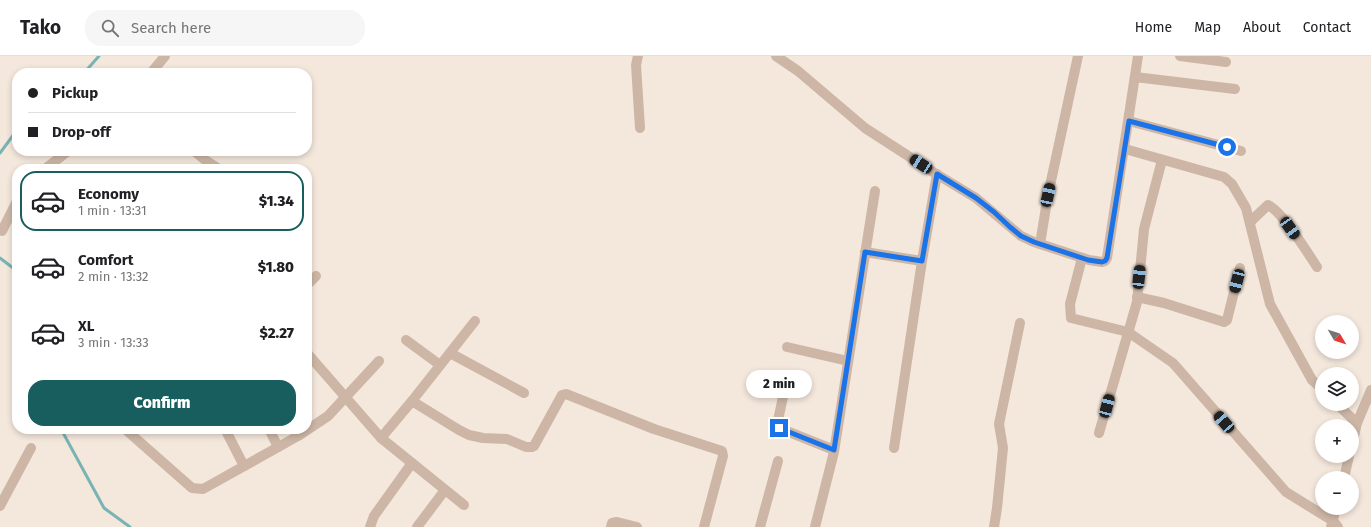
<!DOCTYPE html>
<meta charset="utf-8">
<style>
:root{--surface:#fff;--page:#f6f6f6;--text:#202124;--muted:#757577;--line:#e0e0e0;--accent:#195e5e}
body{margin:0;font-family:"Fira Sans",sans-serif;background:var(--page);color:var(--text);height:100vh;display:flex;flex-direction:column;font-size:15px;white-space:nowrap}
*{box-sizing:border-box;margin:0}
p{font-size:13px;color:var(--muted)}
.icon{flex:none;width:22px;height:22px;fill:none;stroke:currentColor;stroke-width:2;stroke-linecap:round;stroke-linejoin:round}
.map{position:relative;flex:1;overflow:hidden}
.panel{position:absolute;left:12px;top:108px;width:300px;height:270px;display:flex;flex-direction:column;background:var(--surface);border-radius:16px;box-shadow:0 2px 6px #0003}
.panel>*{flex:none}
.hud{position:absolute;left:12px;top:12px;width:300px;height:88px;border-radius:16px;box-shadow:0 2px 6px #0003;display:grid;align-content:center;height:88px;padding:0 16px;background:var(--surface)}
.needle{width:26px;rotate:129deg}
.buttons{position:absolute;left:1315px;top:259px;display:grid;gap:8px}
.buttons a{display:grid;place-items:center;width:44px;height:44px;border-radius:50%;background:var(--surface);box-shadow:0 2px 6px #0003;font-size:20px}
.end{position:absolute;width:18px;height:18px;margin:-9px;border:5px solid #1a73e8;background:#fff;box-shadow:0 0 0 2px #fff}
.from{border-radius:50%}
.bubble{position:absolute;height:28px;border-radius:14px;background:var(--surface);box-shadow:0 2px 6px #0003;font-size:13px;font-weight:800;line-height:28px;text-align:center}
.car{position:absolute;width:12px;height:24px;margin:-12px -6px;border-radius:5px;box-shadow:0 0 3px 1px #0007;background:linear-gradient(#222 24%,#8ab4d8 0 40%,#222 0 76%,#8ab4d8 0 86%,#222 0)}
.hud b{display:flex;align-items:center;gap:14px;height:38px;font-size:15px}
.hud b+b{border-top:1px solid var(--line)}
.hud i{width:10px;height:10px;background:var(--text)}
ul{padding:7px 0 0;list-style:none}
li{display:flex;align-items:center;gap:12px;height:60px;margin:0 8px 6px;padding:0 8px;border:2px solid transparent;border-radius:16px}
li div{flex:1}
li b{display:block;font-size:15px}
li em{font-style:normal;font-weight:800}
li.on{border-color:var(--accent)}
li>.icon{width:36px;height:36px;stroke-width:1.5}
.cta{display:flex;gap:8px;margin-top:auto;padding:8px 16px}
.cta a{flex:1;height:46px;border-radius:16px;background:var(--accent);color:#fff;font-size:16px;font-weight:800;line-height:46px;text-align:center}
header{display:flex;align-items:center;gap:24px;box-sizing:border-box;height:56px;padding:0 20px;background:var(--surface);border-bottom:1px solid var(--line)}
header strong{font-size:19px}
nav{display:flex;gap:22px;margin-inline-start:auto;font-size:14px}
.search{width:280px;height:36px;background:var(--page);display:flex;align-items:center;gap:10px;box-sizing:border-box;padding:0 14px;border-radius:16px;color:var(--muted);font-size:15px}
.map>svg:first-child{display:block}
</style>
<header>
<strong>Tako</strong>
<div class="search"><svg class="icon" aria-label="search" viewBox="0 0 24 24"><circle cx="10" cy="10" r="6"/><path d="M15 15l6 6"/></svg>Search here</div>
<nav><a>Home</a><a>Map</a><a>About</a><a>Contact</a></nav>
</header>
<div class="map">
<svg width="1371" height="471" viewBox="0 0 1371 471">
<rect width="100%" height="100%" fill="#f4e7dc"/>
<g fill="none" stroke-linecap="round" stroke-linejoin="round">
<g stroke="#78b4b3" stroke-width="3">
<polyline points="84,17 99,0"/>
<polyline points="0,97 17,74"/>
<polyline points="0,202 17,215"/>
<polyline points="61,373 104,452 130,471"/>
</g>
<g stroke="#cdb6a6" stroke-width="10">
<polyline points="638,0 636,9 640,72"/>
<polyline points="776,0 798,15 865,72 933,116 976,142 1021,180 1034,186 1089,204 1102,206 1105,205 1107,202 1138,0"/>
<polyline points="1180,0 1226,6"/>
<polyline points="151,17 165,0"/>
<polyline points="1135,21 1235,33"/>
<polyline points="1129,65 1241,95"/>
<polyline points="1125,93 1224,121 1232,128 1246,152 1270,248 1312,324 1322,333"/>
<polyline points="194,95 205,104 219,113"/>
<polyline points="45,113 68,95"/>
<path d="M1250 166 1268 149C1283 156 1307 196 1317 211"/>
<polyline points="2,175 17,145"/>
<polyline points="1040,188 1048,139 1078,0"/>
<polyline points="865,196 922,205"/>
<polyline points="1082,202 1070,248 1071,262 1128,276 1173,307 1286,436 1333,465 1338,471"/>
<polyline points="307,229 316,220"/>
<polyline points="1137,241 1164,247 1224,266 1227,264 1240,212"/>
<polyline points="406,284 440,309"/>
<polyline points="787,291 848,305"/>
<polyline points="307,297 381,382 464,449"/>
<polyline points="450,297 524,337"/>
<polyline points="786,327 777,369 779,372 834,394"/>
<polyline points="412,345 459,374 469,379 483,382 507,383 526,391 532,391 534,390 562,339 566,338 654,373 722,395 723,400 704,471"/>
<polyline points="1337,348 1357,367"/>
<polyline points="125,373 192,432 203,433 298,380 328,360 379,305"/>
<polyline points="225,373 244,410"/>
<polyline points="269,373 278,391"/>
<polyline points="1099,377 1137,246 1144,173 1162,104"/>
<polyline points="381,382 412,345 475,265"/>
<polyline points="1352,389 1357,367 1371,334"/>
<polyline points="894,392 922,205 937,118"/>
<polyline points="1344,422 1349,400"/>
<polyline points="0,450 31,392"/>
<polyline points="370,471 374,460 412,407"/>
<polyline points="417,471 445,434"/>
<polyline points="611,471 612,467 617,466 637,471"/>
<polyline points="760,471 778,405"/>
<polyline points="815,471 834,396 875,135"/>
<polyline points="994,471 997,452 1003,392 999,368 1020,267"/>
<polyline points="1331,471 1336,452"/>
</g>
</g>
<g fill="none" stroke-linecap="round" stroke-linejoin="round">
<polyline stroke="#1a73e8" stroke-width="5" points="779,372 834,394 865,196 922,205 937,118 976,142 994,156 1010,171 1021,180 1034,186 1088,204 1102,206 1105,205 1107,202 1129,65 1227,91"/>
</g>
</svg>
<div class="buttons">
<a><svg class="needle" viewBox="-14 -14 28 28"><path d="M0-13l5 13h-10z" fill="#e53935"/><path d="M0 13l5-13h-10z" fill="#757577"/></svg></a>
<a><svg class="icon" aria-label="layers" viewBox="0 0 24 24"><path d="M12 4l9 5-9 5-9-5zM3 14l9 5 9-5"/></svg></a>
<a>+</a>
<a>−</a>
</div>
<i class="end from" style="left:1227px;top:91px"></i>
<i class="end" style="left:779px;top:372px"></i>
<div class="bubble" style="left:746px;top:314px;width:66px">2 min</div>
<i class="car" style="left:921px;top:108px;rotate:303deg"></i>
<i class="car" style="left:1048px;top:139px;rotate:12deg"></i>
<i class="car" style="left:1290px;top:172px;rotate:145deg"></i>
<i class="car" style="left:1139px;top:221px;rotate:6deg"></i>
<i class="car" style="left:1237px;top:225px;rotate:194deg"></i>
<i class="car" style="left:1107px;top:350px;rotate:15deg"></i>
<i class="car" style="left:1224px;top:366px;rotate:319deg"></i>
<div class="hud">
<b><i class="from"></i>Pickup</b>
<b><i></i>Drop-off</b>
</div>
<section class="panel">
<ul>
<li class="on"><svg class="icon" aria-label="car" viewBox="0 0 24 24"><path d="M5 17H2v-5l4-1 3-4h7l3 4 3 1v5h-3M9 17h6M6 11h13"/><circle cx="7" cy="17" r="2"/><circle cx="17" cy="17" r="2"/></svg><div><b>Economy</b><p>1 min · 13:31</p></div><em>$1.34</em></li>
<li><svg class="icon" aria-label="car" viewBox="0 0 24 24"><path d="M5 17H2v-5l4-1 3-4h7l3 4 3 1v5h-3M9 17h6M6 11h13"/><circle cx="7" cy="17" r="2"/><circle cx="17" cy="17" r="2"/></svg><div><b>Comfort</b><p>2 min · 13:32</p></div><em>$1.80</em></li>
<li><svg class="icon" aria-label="car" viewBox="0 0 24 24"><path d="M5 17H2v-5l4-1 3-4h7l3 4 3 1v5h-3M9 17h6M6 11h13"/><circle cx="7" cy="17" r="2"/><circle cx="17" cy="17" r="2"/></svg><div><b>XL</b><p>3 min · 13:33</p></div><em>$2.27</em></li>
</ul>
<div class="cta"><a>Confirm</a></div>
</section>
</div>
